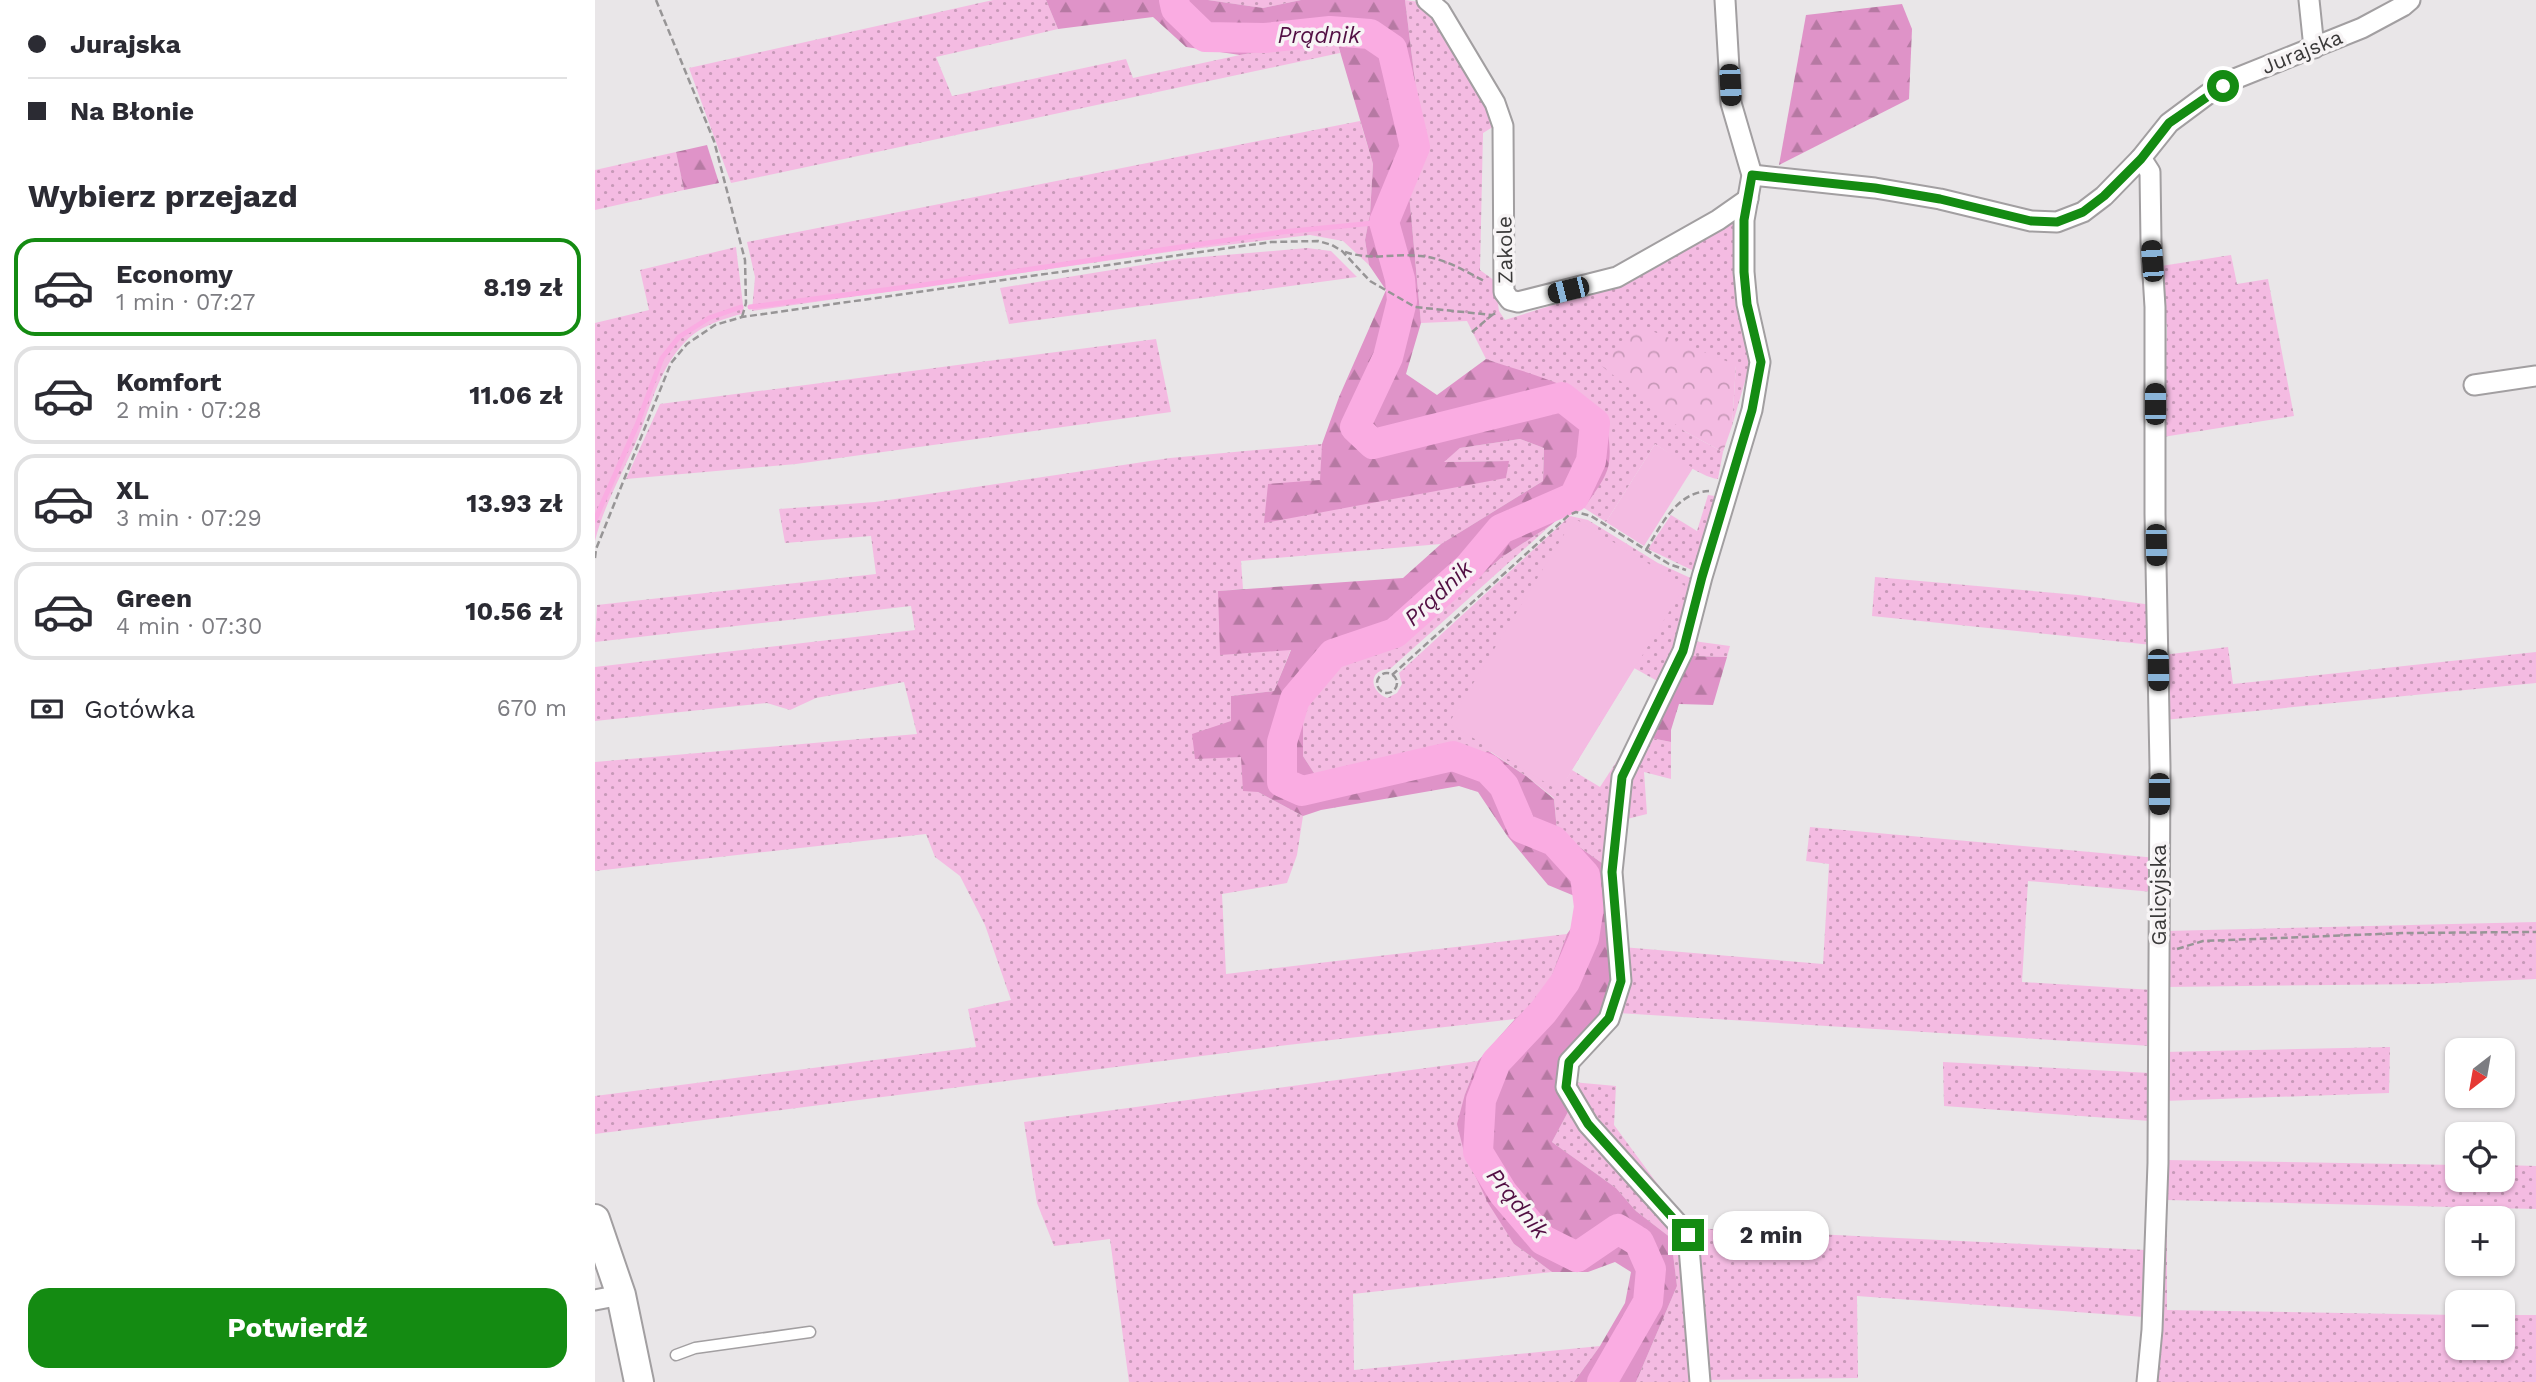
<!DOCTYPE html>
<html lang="pl">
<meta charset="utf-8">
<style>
:root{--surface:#fff;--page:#f7f7f7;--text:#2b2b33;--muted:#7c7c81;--line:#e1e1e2;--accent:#148b12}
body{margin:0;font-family:"Work Sans",sans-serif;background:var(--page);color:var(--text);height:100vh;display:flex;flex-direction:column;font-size:26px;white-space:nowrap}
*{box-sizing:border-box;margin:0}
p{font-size:23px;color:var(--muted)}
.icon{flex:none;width:38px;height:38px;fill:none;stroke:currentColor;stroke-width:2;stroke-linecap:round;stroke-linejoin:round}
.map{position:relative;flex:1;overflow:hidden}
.sheet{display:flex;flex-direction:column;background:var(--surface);width:595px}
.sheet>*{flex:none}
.banner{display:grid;align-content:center;height:154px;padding:0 28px;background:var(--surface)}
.needle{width:46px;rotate:211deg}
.controls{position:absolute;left:1850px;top:1038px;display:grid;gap:14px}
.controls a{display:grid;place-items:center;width:70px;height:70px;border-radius:14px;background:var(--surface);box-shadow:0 2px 5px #0004;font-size:35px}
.end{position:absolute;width:32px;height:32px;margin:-16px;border:9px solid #148b12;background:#fff;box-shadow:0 0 0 4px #fff}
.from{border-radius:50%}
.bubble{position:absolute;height:49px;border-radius:21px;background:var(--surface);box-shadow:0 2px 5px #0004;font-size:23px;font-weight:700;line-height:49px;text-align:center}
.car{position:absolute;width:21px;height:42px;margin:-21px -10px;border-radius:9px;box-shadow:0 0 5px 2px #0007;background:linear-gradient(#222 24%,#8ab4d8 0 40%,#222 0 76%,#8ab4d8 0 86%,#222 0)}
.banner b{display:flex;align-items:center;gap:24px;height:66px;font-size:26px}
.banner b+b{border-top:2px solid var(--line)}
.banner i{width:18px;height:18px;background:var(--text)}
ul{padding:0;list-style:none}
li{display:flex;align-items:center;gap:21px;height:98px;margin:0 14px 10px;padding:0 14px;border:4px solid var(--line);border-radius:21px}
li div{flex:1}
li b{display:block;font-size:26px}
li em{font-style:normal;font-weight:700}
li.on{border-color:var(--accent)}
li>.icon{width:63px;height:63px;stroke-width:1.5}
h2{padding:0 28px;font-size:32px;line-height:84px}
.pay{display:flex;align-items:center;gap:18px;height:77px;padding:0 28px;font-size:26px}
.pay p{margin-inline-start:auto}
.cta{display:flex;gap:14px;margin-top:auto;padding:14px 28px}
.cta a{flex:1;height:80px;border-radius:21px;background:var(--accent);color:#fff;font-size:28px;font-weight:700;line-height:80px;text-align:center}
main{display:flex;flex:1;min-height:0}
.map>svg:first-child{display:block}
</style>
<main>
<section class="sheet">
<div class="banner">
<b><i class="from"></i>Jurajska</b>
<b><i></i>Na Błonie</b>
</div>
<h2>Wybierz przejazd</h2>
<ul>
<li class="on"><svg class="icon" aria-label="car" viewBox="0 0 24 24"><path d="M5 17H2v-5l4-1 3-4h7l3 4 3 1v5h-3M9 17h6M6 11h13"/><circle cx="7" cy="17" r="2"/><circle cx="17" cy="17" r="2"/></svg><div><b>Economy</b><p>1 min · 07:27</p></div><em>8.19 zł</em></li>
<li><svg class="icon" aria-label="car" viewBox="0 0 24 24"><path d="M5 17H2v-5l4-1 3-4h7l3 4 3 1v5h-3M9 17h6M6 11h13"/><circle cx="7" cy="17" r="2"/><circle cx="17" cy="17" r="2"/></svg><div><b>Komfort</b><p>2 min · 07:28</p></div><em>11.06 zł</em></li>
<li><svg class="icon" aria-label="car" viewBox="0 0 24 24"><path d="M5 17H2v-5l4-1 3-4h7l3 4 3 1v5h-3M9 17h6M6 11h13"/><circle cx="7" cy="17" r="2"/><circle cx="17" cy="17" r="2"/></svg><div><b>XL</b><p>3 min · 07:29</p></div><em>13.93 zł</em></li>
<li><svg class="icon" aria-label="car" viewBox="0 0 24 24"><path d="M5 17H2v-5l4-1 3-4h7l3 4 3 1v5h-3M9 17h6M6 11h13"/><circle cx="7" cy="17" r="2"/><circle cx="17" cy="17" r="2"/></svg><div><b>Green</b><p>4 min · 07:30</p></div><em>10.56 zł</em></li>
</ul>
<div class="pay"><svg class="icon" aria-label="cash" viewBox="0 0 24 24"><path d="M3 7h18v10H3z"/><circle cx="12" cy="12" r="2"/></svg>Gotówka<p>670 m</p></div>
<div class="cta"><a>Potwierdź</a></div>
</section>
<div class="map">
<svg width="1941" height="1382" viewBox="0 0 1941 1382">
<defs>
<pattern id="grass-dots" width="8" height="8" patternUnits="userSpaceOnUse" patternTransform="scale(1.75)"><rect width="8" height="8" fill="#f4bbe2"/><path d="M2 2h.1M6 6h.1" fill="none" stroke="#c799b8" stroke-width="1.8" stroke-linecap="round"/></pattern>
<pattern id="forest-firs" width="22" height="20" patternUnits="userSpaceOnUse" patternTransform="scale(1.75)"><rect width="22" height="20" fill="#df93c8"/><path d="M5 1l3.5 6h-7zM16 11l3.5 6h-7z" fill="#b679a3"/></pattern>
<pattern id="park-crowns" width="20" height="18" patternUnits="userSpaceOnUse" patternTransform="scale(1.75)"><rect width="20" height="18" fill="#f4bbe2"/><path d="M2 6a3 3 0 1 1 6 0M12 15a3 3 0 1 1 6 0" fill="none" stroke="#c799b8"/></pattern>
</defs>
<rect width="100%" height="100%" fill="#e9e6e8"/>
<g fill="url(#grass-dots)">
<polygon points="398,0 451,0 463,29 341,57 357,96 531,59 538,78 645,55 741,38 745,53 136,183 94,68"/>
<polygon points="613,0 706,0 668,8"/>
<path d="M810 0 824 2 841 20 901 125 888 133 885 270 900 281 904 311 910 320 1028 283 1136 221 1144 227 1143 314 1155 364 1137 426 1141 365 1089 431 1128 452 1123 479C1105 477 1076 454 1060 444L1011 522 989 508 1012 471 984 394 891 359 872 321 826 323 814 193 828 146Z"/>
<polygon points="765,121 778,164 775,214 770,240 774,265 748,241 715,235 581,251 157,311 160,277 152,242"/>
<polygon points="81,152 89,190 0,210 0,170"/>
<path d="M141 247 149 313C129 319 106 325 91 341 65 367 57 403 43 437 29 471 9 504 0 541V323L54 310 45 270Z"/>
<polygon points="712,248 736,251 762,277 414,324 405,288 584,259"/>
<polygon points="1636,255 1642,284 1673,279 1699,416 1568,437 1572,327 1560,267"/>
<polygon points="561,339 576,412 201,464 31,479 65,404"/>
<polygon points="925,439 949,448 948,481 846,544 646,561 648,589 623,591 696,649 679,691 636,696 646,757 663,792 708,816 702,855 692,883 627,894 631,974 972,934 950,994 920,1019 684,1046 0,1134 0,1096 381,1047 373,1009 416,1000 390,925 365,876 340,857 331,834 0,871 0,762 322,734 309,682 221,698 195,710 172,703 0,721 0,667 320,630 316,606 0,642 2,605 281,574 276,536 190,543 184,509 280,502 575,458 727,444 726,480 911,478 913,461 848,462 865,448"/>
<polygon points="1113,495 1127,497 1103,573 1053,549 1076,515 1102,531"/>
<path d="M975 516 993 520 1063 563 1102 581 1081 651 1066 683 1039 668 1090 585 964 791 977 770 1005 787 1033 744 1011 866 962 831 959 798 931 776 896 752H845L820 756 761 775 721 776 708 756V717L722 685 746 663 785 653 875 585 907 557 956 525 795 669C774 669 773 690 792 698L802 693 807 684 804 673Z"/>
<polygon points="1280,577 1483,595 1557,605 1557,645 1277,616"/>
<polygon points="1098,641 1135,646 1132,657 1096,656"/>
<polygon points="1633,647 1638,684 1941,652 1941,683 1569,720 1568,655"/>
<polygon points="1056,738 1076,742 1076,779 1049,772 1052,814 1028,820 1036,778"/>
<polygon points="1215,827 1562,858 1558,892 1433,881 1427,982 1558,990 1570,931 1941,922 1941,979 1831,984 1570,987 1568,1052 1795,1047 1794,1093 1569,1101 1571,1160 1862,1165 1862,1180 1908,1180 1908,1165 1941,1166 1941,1209 1572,1200 1572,1310 1862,1315 1862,1348 1908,1348 1908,1315 1941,1315 1941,1382 1547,1382 1549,1317 1262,1296 1263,1378 1108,1380 1100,1248 996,1122 977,1082 1021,1086 1019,1125 1095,1228 1552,1250 1555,1121 1349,1106 1348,1062 1555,1073 1556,1046 1023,1013 1027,947 1228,964 1234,864 1211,861"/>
<polygon points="883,1061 870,1094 919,1244 957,1272 758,1294 759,1370 1005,1346 979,1382 534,1382 515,1239 459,1246 442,1203 429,1122"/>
<polygon points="974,1110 1087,1234 1098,1382 1041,1382 1082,1286 1076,1238 1041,1211 1021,1188 957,1142"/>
</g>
<g fill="url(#forest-firs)">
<path d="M451 0H613L668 8 706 0H810L828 146 814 193 826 323 811 374 842 395 891 359C924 371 974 382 1000 405 1014 417 1018 454 1012 471 1007 484 996 497 989 508L973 510 956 525 907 557 875 585 785 653 746 663 722 685 708 717V756L721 776 761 775 820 756 845 752H895L931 776 959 799 962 831 1011 866 1017 985 1009 1011 969 1053 961 1083 974 1110 957 1142 1021 1188 1041 1211 1076 1238 1082 1286 1041 1382H979L1005 1346 1030 1303 1036 1272 1020 1262 993 1272H957L919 1244 893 1203 869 1152 862 1124 870 1094 883 1061 920 1019 950 994 972 934 982 920V897L953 885 913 837 883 792 864 786 726 810 708 816 663 792 648 791 646 757 600 759 597 734 636 721V696L679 691 696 650 625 655 623 591 808 578 846 544 948 481 949 448 925 439 865 448 849 462 914 461 911 478 669 523 673 484 725 480 727 444 744 397 791 290 774 265 770 240 775 214 778 164 741 38 645 55 591 47 558 17 463 29Z"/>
<polygon points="1307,4 1317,29 1314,99 1184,165 1211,15"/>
<polygon points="112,145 124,183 89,190 81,152"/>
<polygon points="1096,656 1132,657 1118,705 1084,704 1076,730 1076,742 1056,738"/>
</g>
<polygon fill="url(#park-crowns)" points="1047,327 1141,365 1137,426 1128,452 1089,431 1004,364"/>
<g fill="#f4bbe2">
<polygon points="1060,444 1098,468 1049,546 1011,522"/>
<polygon points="979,518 1090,586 964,791 854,723"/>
</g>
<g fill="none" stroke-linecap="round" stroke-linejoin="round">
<g stroke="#faace2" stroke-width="5">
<polyline points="155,307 328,285 687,232 789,222"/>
<polyline points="0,520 42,425 67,358 84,337 114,318 146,307"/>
</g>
<polyline stroke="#faace2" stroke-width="30" points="579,0 581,9 610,37 670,38 735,31 775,34 797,49 820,147 789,222 805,279 807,301 793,357 760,427 778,444 967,397 1000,423 996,461 979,497 906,529 874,567 800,633 738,654 700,699 687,742 687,782 707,791 858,756 893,769 909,786 927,828 959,841 990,875 994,907 989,938 970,982 948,1012 901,1062 886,1100 883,1152 908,1193 948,1240 982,1257 1023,1229 1044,1242 1056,1269 1053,1302 1007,1382"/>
<g stroke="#a29fa1" stroke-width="13">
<polyline id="lane" points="81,1355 100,1348 215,1332"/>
</g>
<g stroke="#a29fa1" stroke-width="23">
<g id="street">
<polyline points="832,0 845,11 900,103 908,126 909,292 915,300 923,302 1022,277 1123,220 1153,199"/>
<polyline points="1714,0 1719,48"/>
<polyline points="1546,158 1555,172 1556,242 1560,307 1560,514 1565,767 1563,1163 1557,1330 1552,1382"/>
<polyline points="1157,175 1280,188 1345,199 1436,221 1462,222 1488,212 1509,196 1546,158 1574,123 1613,94 1642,78 1767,28 1808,6 1815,0"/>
<polyline points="1879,385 1941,376"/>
<polyline points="0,1300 26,1295"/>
<polyline points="1105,1382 1093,1235 993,1124 971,1087 974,1062 1014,1019 1026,981 1017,872 1027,777 1088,651 1107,577 1157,410 1165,362 1152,304 1149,272 1149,220 1157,175 1136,103 1130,0"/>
</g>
</g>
<g stroke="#a29fa1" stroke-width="32">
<polyline id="secondary" points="0,1219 26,1295 44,1382"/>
</g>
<g stroke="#979596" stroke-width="2.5" stroke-dasharray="7 3.5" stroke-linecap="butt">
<polyline points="61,0 119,141 150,260 151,303 147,317"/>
<path d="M750 252C778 261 798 253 826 256 849 258 870 271 891 282"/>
<polyline points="877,332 897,315"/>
<path d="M1051 550C1066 525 1082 492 1114 491"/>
<polyline points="0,558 1,549 76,363 92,344 120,325 147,317 676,242 723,241 737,245 747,251 775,281 820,307 897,315 903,312"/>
<circle cx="792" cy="683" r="10"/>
<polyline points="797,675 974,515 981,512 996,516 1074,564 1091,570"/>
<polyline points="1582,949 1608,941 1809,933 1941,932"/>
</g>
<use href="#lane" stroke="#fff" stroke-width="10"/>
<use href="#street" stroke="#fff" stroke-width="19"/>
<use href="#secondary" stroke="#fff" stroke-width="28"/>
</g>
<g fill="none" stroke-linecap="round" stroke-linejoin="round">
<polyline stroke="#148b12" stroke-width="9" points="1093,1235 993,1124 971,1087 974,1062 1014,1018 1026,981 1017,872 1027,777 1088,651 1107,577 1157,410 1166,362 1152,304 1149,272 1149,220 1157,175 1280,188 1345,199 1436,221 1462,222 1488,212 1509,196 1546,159 1574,123 1628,86"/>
</g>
<g text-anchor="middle" stroke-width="7" stroke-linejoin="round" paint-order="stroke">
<g font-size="21" fill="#3a3939" stroke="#f7f4f5">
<text transform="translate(1707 52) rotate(-22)" y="7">Jurajska</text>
<text transform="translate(910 250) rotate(-91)" y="7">Zakole</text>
<text transform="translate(1564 895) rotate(-90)" y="7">Galicyjska</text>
</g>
<g font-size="23" font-style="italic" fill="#520f43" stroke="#f7f4f5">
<text x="724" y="43">Prądnik</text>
<text transform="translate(843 593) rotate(-43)" y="8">Prądnik</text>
<text transform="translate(923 1203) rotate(51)" y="8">Prądnik</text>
</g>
</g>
</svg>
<div class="controls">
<a><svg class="needle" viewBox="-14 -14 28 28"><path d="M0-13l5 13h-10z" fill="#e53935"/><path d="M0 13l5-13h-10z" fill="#7c7c81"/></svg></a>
<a><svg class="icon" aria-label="locate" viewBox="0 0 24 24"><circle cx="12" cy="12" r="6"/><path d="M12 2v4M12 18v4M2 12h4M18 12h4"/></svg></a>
<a>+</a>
<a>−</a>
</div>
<i class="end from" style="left:1628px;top:86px"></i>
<i class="end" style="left:1093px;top:1235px"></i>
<div class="bubble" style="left:1118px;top:1211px;width:116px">2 min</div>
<i class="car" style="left:1135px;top:85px;rotate:177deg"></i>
<i class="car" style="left:1557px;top:261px;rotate:356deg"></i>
<i class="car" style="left:973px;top:290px;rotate:256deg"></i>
<i class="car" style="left:1560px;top:404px;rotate:0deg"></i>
<i class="car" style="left:1561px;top:545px;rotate:179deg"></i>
<i class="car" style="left:1563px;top:670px;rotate:179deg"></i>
<i class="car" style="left:1564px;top:794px;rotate:180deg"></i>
</div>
</main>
